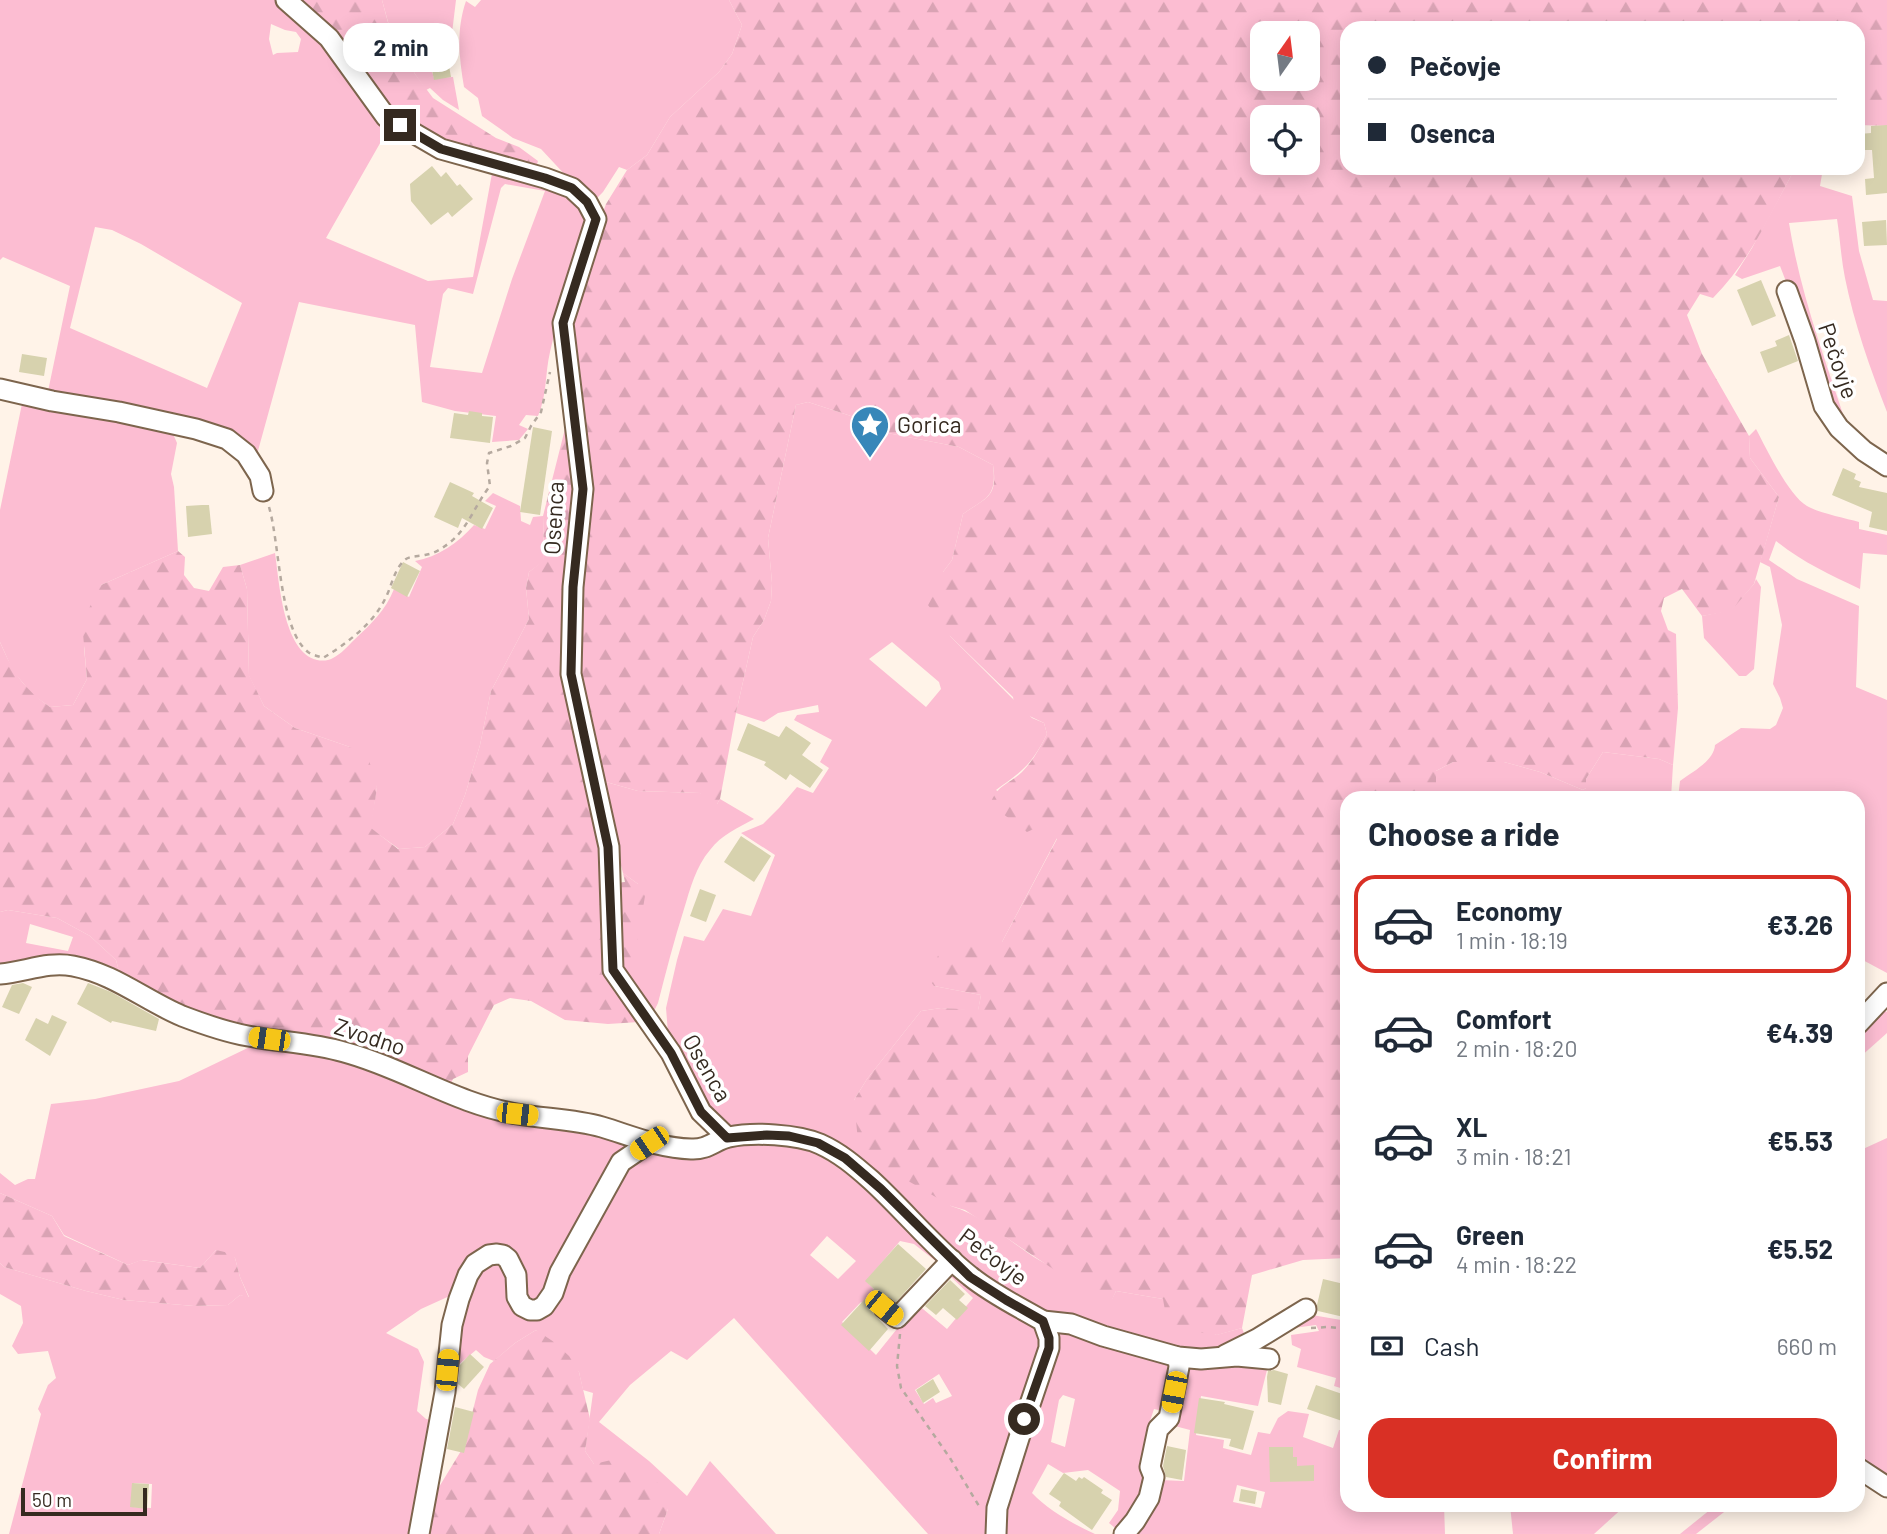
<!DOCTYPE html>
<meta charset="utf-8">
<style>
:root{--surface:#fff;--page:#f2f2f3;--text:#1f2937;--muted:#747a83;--line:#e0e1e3;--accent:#d93025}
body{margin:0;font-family:Barlow,sans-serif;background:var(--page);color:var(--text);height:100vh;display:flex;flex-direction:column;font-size:26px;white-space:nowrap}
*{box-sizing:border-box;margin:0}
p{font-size:23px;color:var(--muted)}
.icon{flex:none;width:38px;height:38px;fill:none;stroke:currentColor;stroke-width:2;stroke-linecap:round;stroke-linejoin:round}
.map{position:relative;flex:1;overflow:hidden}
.details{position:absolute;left:1340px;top:791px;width:525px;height:721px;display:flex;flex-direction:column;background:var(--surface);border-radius:21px;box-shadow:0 4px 18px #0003}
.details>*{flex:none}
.banner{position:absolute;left:1340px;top:21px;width:525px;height:154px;border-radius:21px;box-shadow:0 4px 18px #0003;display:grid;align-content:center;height:154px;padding:0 28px;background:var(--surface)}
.needle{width:46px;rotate:14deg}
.tools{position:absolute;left:1250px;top:21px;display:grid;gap:14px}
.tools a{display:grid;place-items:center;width:70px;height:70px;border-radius:14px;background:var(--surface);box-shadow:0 4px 18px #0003;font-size:35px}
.scale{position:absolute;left:21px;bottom:18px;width:126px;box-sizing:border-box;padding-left:7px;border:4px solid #352a20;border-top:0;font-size:19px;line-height:24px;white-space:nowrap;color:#352a20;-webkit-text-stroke:5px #fff;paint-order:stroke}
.end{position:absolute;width:32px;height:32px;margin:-16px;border:9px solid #352a20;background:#fff;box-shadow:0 0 0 4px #fff}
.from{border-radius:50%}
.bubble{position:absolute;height:49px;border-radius:21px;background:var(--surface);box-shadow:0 4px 18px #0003;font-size:23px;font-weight:700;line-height:49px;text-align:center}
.car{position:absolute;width:21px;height:42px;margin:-21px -10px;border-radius:9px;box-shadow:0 0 5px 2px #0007;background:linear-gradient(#f5c518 24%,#345 0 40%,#f5c518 0 76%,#345 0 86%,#f5c518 0)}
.banner b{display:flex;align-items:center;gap:24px;height:66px;font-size:26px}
.banner b+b{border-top:2px solid var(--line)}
.banner i{width:18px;height:18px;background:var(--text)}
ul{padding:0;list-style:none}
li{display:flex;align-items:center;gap:21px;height:98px;margin:0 14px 10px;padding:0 14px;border:4px solid transparent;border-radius:21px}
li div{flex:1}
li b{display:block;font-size:26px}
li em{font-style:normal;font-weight:700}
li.selected{border-color:var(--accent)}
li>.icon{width:63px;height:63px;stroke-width:1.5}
h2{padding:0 28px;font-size:32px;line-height:84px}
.pay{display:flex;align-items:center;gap:18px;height:77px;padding:0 28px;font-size:26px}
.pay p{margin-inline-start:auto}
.action{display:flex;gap:14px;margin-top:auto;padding:14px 28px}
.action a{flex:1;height:80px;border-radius:21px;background:var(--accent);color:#fff;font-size:28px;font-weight:700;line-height:80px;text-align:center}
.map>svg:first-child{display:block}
</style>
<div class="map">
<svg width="1887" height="1534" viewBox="0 0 1887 1534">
<defs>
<pattern id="forest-firs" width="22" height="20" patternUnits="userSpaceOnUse" patternTransform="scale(1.75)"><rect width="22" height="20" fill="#fcbdd2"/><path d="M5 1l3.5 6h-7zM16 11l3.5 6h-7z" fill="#d9a3b4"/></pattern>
</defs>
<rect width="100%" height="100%" fill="#fff3e8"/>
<g fill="#fcbdd2" fill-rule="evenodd">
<path d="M0 0H277L308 26 391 129 383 138 326 238 428 281 473 277 493 168 565 188 589 216C575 261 560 306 550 352 545 373 547 396 538 416L526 415 519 425 528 429 519 440 492 442 496 416 455 411 422 402 415 325 299 302 256 458 254 454 47 396 70 286 3 257 0 260ZM271 24 285 30 296 32 301 39 298 52 277 53 273 55 269 39ZM505 184 545 191 512 279 482 373 430 367 443 294 448 288 473 294 501 188ZM95 227 112 230 141 244 242 303 207 388 70 328Z"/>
<polygon points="382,0 456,0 452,33 428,34 423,43 434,78 453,77 459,110 443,100 430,88 426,90 415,74 390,29"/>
<path d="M481 0H729L742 25 732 54 719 72 670 117 647 155 627 170 619 167 603 192 594 201 568 178 541 149 513 138 482 116 478 98 464 87C459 58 456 30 466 1L475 7Z"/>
<path d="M1792 168H1823L1820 186 1852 196 1859 251 1873 300 1887 301V412C1870 368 1854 323 1845 278 1841 258 1840 238 1837 219L1789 223C1800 292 1824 357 1846 423L1841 424 1780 266 1742 279 1735 275 1752 248 1791 176Z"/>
<polygon points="23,399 170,427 177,443 171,474 174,487 178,551 101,585 84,648 87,679 73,705 50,707 33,695 13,671 0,642 0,510"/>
<path d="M808 402 851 416 877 431 959 447 993 465C997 497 987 497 963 514L952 560 943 572 950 636 1032 718 1044 723 1047 734C1032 764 1023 771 996 790L1045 823 1057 838 1002 942 934 986 981 995 978 1011 941 1008 921 1011 867 1079 854 1100 951 1206C985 1216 1010 1243 1039 1260 1063 1274 1088 1286 1112 1299L1116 1291 1163 1299 1216 1335 1242 1328 1247 1341 1222 1352 1183 1353 1046 1315 1000 1291 837 1148 742 1129 718 1120 701 1105 668 1033 666 1008 677 960 684 936 704 941 723 909 751 916 775 855 741 833 763 824 779 808 797 787 813 793 829 768 820 762 832 740 794 720 797 715 819 712 818 705 778 713 764 722 736 713 753 637 764 620 771 601 772 583 768 538 796 405ZM892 642 939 682 941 689 926 707 869 659Z"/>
<path d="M1756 429C1766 448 1789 496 1807 506 1819 513 1845 518 1859 522V529L1887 535V555L1863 553 1860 589C1830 575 1802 562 1776 541L1769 560 1797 579 1859 606 1856 687 1887 700V973L1859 958 1858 798H1678L1680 781C1692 772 1714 761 1715 745L1741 728 1770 729 1776 725 1783 708 1780 698 1773 684 1782 625 1770 567 1760 562 1779 497 1750 458 1749 436Z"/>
<path d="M493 493 520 506 521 521 530 525 533 517 543 516 544 561 529 572 526 588 529 619 491 691 480 745 465 795 453 824 425 847 399 849 370 828 377 787 350 747 295 728 264 706 249 676 247 589 240 565 275 553C279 580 283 652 317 660 322 661 328 661 333 658 341 654 348 646 354 640 370 625 386 610 394 589L409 597 422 567 415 561C438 557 458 543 474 525L485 529 496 506 485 501Z"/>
<polygon points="1756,579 1761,587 1754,669 1746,676 1739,676 1704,638 1702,616 1731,610 1754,584"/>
<polygon points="1603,752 1659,759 1673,765 1671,798 1436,798 1436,771 1453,762 1504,762 1540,772 1583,790 1586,788 1586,779"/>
<path d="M599 780 638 791 700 793 717 804 720 799 754 819C738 828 721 835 710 850 696 866 690 889 684 909 674 940 666 972 658 1003L655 1009 650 1013 629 992 638 884 623 873Z"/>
<path d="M8 910 57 918 90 936 116 960 121 979 101 970H0V912ZM30 924 73 937 68 951 26 943Z"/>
<polygon points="1879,1008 1887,1012 1887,1033 1859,1058 1858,1029"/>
<path d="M260 1042 311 1048 548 1121 640 1145 536 1303 524 1298 499 1250 454 1294 421 1309 386 1333 418 1349 424 1362 417 1411 426 1419 436 1421 415 1534H9L41 1414 38 1409 48 1385 56 1378 48 1351 18 1354 12 1346 23 1323 21 1306 0 1294V1263L4 1267 86 1291 124 1300 194 1306 228 1305 240 1295 249 1297 240 1277 235 1258 216 1250 200 1268 142 1260 128 1265 64 1235 52 1216 0 1193V1173L15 1185 28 1179H35L51 1104 95 1099 179 1081ZM134 1483 152 1484 151 1508 133 1507Z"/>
<polygon points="1887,1138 1887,1483 1859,1462 1858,1145 1863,1149"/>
<path d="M768 1139 826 1152 937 1255V1262L914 1244 900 1241 866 1281 886 1302 876 1314 861 1302 842 1322 876 1355 917 1304 947 1329 973 1298 949 1275 954 1273 1035 1321 1045 1347 992 1534H928L734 1318 687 1360 671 1351 630 1385 599 1422 649 1461 687 1496 710 1461 776 1534H659L668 1509 594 1464 585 1451 593 1393 583 1390 579 1372 536 1330 515 1343 494 1361 484 1357 476 1350 450 1372 474 1273 498 1260 528 1315 627 1161 646 1149ZM827 1236 856 1261 838 1279 810 1255ZM939 1374 952 1396 936 1403 933 1398 924 1404 915 1390Z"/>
<polygon points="1312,1315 1347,1321 1347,1390 1334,1386 1336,1378 1297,1367 1301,1349 1292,1345 1291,1335 1319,1331 1316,1325 1286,1329"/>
<path d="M1068 1327 1170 1365 1167 1412 1154 1409 1145 1436 1153 1443 1151 1477 1122 1529 1115 1528 1109 1523 1118 1510 1120 1491 1088 1470 1063 1473 1048 1464 1032 1493C1048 1510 1073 1524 1095 1534H1001L1004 1520 1057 1331ZM1063 1395 1075 1399 1065 1447 1051 1442 1059 1400Z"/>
<path d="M1183 1364 1268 1366 1258 1406 1201 1396 1196 1435 1224 1440 1223 1448 1251 1455 1258 1432 1270 1434 1278 1418 1288 1411 1309 1414 1303 1437 1333 1448 1339 1430 1347 1431 1348 1505H1444L1445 1534H1129L1160 1480 1184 1481 1190 1430 1171 1425ZM1237 1485 1265 1492 1261 1508 1233 1502Z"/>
<polygon points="1510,1505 1626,1505 1594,1534 1513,1534"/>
<polygon points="1716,1505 1733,1505 1696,1534 1680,1534"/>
</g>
<g fill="url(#forest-firs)" fill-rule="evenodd">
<polygon points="294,0 382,0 390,30 415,74 433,98 496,138 519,147 538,161 536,168 526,168 406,128"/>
<path d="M729 0H1887V126L1859 125 1858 28H1348V168H1792L1791 176C1768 219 1748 263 1713 298L1700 294 1687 315 1702 354 1749 436 1750 458 1779 497 1754 584 1731 611 1702 616 1682 589 1664 598 1661 611 1668 630 1676 634 1678 708 1673 765 1659 759 1603 752 1586 779V788L1583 790 1540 772 1504 762H1453L1436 771V798H1348L1347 1258 1303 1260 1252 1275 1242 1328 1217 1335 1168 1328 1163 1299 1116 1291 1112 1300 1071 1281 965 1210 951 1206 869 1158 858 1141 854 1100 867 1079 921 1011 941 1008 978 1010 981 995 934 986 928 978 945 940 1002 942 1057 839 1045 824 1027 832 990 804C999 783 1007 786 1022 772 1033 761 1040 748 1047 734L1044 723 1015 709 1013 697 950 636 928 605 943 572 952 560 963 514C987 497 998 497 993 465L959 447 877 431 851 416 808 402 796 405 768 538 772 583 771 601 764 620 753 637 736 713 720 799 717 804 709 808 700 793 638 791 599 780 614 883 625 882 623 873 638 884 645 896 629 992 639 1022 608 1024 565 1020 531 1001 510 998 494 1005 468 1056V1072L453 1079 448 1089 243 1033 121 979 116 960 90 936 57 918 8 910 0 912V642C13 672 22 687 50 707L73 705 87 679 82 622 101 585 178 551 185 557 184 575 194 588 209 591 223 567 240 565 247 589 249 675 264 706 295 728 350 747 368 757 377 787 371 828 398 849 425 847 453 824 465 795 480 745 491 691 529 619 526 588 529 572 544 560 543 516 569 413 568 338 600 221 606 204 627 170 647 155 670 117 719 72 732 54 742 25ZM1262 33H1307V79H1262ZM1262 117H1307V163H1262Z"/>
<polygon points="0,1193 52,1216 64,1236 128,1265 141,1260 200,1268 216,1250 229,1253 235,1258 240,1277 249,1298 240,1295 228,1305 194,1306 124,1300 86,1291 4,1267 0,1263"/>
<polygon points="536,1330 554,1342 569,1356 579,1372 590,1419 585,1451 594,1464 620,1458 638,1466 649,1474 666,1491 668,1509 659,1534 424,1534 429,1514 439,1487 464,1446 478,1390 490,1364 515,1343"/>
</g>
<g fill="#d7d2ae">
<polygon points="443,32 451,77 434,80 430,60 423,61 420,44 426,43 425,35"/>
<polygon points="1887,125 1887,193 1866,195 1865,179 1874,178 1872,150 1860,150 1859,134 1871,133 1871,126"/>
<polygon points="432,166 441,177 446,172 457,186 460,184 473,199 452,217 448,212 431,225 411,201 410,184"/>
<polygon points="1886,220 1887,245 1864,246 1862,222"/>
<polygon points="1761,280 1776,316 1752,326 1737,290"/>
<polygon points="1789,335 1798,361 1768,373 1760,352 1777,346 1775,341"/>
<polygon points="22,354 47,358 44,376 19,372"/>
<polygon points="469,411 482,413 482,416 493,417 490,443 450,438 454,413 468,415"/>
<polygon points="533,427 552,431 540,515 520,512"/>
<polygon points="1843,468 1856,474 1854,479 1861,482 1859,487 1887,493 1887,531 1869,527 1872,512 1832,495"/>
<polygon points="450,482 474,493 472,496 493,508 482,529 462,518 458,528 434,517"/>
<polygon points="202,505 209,505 212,534 188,537 186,506"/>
<polygon points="403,562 420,571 407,597 391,588"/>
<polygon points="748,723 779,737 786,726 811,743 802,755 823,770 810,788 790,774 786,780 764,765 766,762 737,750"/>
<polygon points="741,836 771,856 754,882 724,862"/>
<polygon points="700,889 716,895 706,922 690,916"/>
<polygon points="23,983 32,987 19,1014 2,1007 12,985"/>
<polygon points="88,983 111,992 159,1019 156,1031 112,1021 111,1023 77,1004"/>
<polygon points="52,1015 67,1022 50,1056 25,1040 36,1018 48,1024"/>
<polygon points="898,1244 926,1269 896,1302 885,1296 879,1297 874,1301 872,1307 873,1313 888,1329 869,1351 841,1325 874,1289 865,1281"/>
<polygon points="1323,1279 1348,1285 1348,1318 1318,1311 1317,1305"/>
<polygon points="950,1280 965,1294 959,1300 968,1308 957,1320 943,1308 936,1315 925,1306"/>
<polygon points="470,1354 484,1367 464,1389 458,1384 460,1365"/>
<polygon points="1274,1370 1288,1374 1281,1405 1268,1402 1267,1377 1268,1371"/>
<polygon points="933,1379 940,1392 923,1403 916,1390"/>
<polygon points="1316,1385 1348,1396 1348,1423 1307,1409"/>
<polygon points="1199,1398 1225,1402 1224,1404 1254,1411 1243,1450 1229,1446 1231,1439 1194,1433"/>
<polygon points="455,1407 474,1412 464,1453 447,1449"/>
<polygon points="1167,1446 1186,1450 1182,1480 1166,1477 1163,1466"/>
<polygon points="1269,1447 1293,1447 1293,1457 1297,1457 1297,1466 1314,1465 1314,1481 1270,1482"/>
<polygon points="1064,1473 1076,1481 1079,1477 1082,1479 1084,1477 1103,1490 1101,1493 1112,1500 1092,1530 1059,1506 1061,1502 1049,1494"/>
<polygon points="132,1483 149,1484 147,1509 130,1507"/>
<polygon points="1241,1489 1257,1492 1255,1504 1239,1501"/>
</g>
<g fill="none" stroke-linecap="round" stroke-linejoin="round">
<g stroke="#7d654d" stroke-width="23">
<g id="minor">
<polyline points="286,0 329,38 386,117 441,149 545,178 572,188 587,202 596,219 563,323 583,489 573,587 571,674 609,847 613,970 671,1053 701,1112 727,1137"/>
<polyline points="1787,291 1805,341 1824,406 1839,428 1864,451 1887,466"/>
<polyline points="0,389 52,401 119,412 196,429 227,439 246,454 260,476 263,491"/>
<path d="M0 974C25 972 48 961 73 966 115 974 144 1000 182 1016 203 1024 226 1032 248 1036 280 1042 313 1043 344 1052 404 1068 456 1104 517 1114 546 1119 574 1119 602 1127 632 1136 659 1148 691 1149 708 1150 715 1140 729 1137 753 1132 797 1134 820 1144 840 1153 855 1166 871 1180 905 1211 934 1248 970 1276 992 1294 1019 1307 1043 1321L1049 1338V1348L1025 1419 997 1508 996 1534"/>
<polyline points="1858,1024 1887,993"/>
<polyline points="884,1308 897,1318 952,1260"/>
<polyline points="1043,1321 1071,1324 1103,1336 1178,1357 1201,1359 1237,1356 1269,1359"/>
<polyline points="1225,1355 1257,1339 1306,1309"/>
<polyline points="1858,1468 1887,1487"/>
<polyline points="419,1534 445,1392 452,1325 459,1299 468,1275 475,1264 489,1255 497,1254 503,1255 508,1259 516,1275 517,1297 522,1306 530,1310 537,1310 544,1306 553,1293 560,1272 621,1162 649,1143"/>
<polyline points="1124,1534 1135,1521 1149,1498 1154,1477 1150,1467 1158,1429 1169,1418 1179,1367 1178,1357"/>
</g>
</g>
<g stroke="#b5a99f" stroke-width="2.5" stroke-dasharray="5 5" stroke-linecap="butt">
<path d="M269 507C280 544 279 629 308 652 312 655 318 656 323 658 346 644 373 624 385 599 391 588 393 574 401 564 407 555 416 557 425 555 432 554 440 550 445 546 467 532 474 506 490 486L487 463 489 453 511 446 525 438 531 426 541 412 550 372"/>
<polyline points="1311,1328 1328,1327 1348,1329"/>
<polyline points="900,1334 897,1366 901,1388 950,1458 979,1506"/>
</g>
<use href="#minor" stroke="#fff" stroke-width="19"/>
</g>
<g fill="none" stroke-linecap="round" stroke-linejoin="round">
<polyline stroke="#352a20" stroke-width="9" points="400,125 441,149 545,178 572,188 587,202 596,219 563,323 583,489 573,587 571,674 608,847 613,970 671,1053 701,1112 727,1138 767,1135 789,1136 818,1143 845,1158 881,1189 970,1277 1006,1300 1043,1321 1049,1338 1049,1348 1024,1419"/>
</g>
<defs>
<g id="sight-pin" transform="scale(2.0125)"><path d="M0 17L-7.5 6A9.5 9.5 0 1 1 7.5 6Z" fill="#3787b9" stroke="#fff"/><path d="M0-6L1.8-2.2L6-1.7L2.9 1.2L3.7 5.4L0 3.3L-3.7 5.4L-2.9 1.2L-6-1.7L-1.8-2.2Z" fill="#fff"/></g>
</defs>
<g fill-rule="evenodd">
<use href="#sight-pin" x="870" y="425"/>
</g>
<g text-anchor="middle" stroke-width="7" stroke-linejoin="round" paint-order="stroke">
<g font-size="23" fill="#352a20" stroke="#fff">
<text transform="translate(1838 361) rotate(71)" y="8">Pečovje</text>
<text transform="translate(554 518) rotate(-87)" y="8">Osenca</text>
<text transform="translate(370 1037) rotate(18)" y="8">Zvodno</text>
<text transform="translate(707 1068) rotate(60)" y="8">Osenca</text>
<text transform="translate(993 1257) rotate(37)" y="8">Pečovje</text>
</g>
<g font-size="23" fill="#352a20" stroke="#fff" text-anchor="start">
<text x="897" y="433">Gorica</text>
</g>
</g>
</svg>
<div class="tools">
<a><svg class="needle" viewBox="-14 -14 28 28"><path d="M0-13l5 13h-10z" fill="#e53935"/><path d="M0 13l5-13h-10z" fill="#747a83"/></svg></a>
<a><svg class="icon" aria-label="locate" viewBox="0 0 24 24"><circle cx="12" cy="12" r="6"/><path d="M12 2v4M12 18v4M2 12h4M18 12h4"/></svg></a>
</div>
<div class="scale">50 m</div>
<i class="end from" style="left:1024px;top:1419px"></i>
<i class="end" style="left:400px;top:125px"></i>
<div class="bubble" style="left:343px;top:23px;width:116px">2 min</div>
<i class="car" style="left:269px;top:1039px;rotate:278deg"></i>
<i class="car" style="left:517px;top:1114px;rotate:96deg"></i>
<i class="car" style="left:649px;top:1143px;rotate:236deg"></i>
<i class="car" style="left:884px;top:1308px;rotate:129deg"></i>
<i class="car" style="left:447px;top:1370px;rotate:5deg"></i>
<i class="car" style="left:1174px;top:1392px;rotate:191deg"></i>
<div class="banner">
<b><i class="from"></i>Pečovje</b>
<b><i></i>Osenca</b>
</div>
<section class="details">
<h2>Choose a ride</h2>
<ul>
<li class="selected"><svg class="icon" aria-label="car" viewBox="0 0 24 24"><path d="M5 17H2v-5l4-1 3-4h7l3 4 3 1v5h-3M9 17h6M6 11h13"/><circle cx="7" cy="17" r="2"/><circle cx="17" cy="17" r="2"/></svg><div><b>Economy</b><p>1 min · 18:19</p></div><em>€3.26</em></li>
<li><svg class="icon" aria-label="car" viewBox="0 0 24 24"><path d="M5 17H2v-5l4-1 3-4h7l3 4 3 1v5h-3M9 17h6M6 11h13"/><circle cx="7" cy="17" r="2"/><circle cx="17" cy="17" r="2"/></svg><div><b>Comfort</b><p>2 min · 18:20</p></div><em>€4.39</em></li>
<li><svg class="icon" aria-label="car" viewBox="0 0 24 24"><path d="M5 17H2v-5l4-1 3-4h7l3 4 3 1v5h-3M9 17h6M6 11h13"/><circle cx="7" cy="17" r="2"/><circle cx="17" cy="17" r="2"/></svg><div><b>XL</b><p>3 min · 18:21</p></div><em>€5.53</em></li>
<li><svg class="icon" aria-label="car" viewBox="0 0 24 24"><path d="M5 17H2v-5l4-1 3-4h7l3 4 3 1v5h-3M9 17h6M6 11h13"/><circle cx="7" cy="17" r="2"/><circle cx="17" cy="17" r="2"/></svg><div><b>Green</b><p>4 min · 18:22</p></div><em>€5.52</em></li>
</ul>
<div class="pay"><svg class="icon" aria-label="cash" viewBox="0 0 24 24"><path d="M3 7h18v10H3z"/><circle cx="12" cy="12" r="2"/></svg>Cash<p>660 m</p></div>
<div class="action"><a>Confirm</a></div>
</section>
</div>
